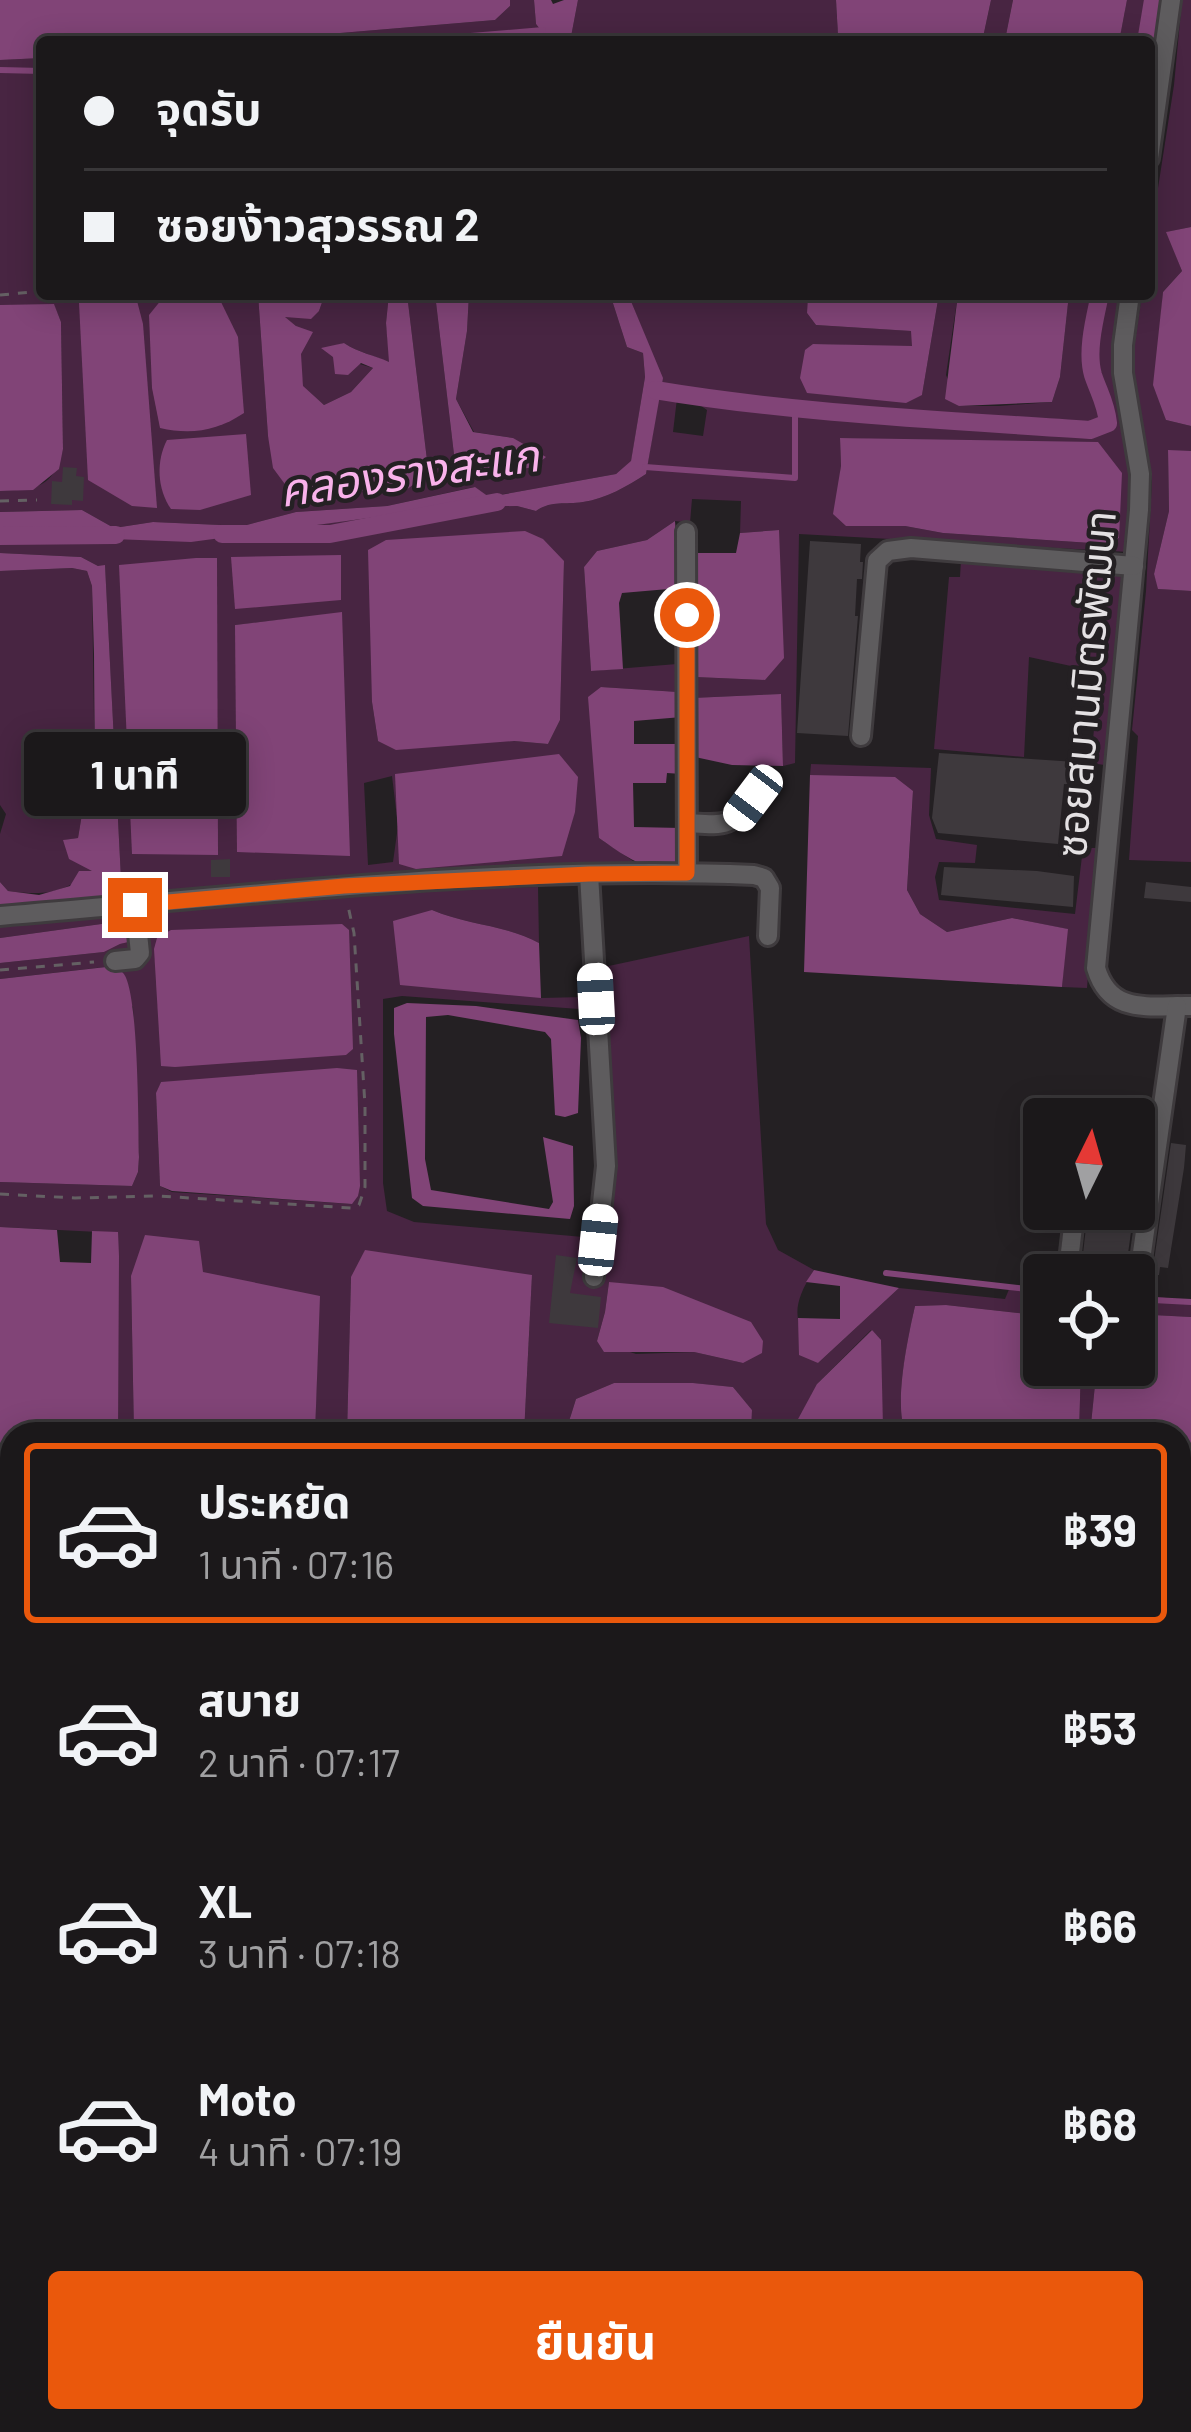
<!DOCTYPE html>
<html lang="th">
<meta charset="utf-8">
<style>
:root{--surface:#1b181a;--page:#282527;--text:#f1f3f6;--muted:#a0a0a2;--line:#393739;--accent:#ea580c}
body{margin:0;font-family:Barlow,"Noto Sans Thai",sans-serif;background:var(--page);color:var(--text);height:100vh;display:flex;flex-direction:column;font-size:45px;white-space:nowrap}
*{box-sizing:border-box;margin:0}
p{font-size:39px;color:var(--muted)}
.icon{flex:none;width:66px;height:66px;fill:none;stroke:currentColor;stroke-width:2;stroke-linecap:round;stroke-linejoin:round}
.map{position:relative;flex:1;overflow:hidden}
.sheet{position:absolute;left:0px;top:1422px;width:1191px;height:1011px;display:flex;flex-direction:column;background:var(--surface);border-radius:36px 36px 0 0;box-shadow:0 6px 30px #0003,0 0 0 3px var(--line)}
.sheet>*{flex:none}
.banner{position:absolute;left:36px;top:36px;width:1119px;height:264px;border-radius:12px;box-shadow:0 6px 30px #0003,0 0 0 3px var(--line);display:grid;align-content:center;height:264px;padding:0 48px;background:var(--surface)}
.needle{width:78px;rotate:5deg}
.tools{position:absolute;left:1023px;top:1098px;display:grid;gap:24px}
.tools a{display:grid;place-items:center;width:132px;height:132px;border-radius:12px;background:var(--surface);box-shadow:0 6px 30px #0003,0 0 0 3px var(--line);font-size:60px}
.end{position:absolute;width:54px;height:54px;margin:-27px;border:15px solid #ea580c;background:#fff;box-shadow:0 0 0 6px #fff}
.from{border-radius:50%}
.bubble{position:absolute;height:84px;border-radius:12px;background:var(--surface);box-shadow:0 6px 30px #0003,0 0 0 3px var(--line);font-size:39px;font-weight:700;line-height:84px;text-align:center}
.car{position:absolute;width:36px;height:72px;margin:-36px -18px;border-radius:15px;box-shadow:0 0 9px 3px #0007;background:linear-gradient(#fff 24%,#345 0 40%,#fff 0 76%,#345 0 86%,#fff 0)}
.banner b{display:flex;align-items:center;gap:42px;height:114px;font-size:45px}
.banner b+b{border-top:3px solid var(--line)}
.banner i{width:30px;height:30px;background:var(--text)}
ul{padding:21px 0 0;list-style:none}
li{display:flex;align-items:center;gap:36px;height:180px;margin:0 24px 18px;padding:0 24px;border:6px solid transparent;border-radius:12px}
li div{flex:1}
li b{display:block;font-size:45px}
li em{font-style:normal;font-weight:700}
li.on{border-color:var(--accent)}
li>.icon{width:108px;height:108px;stroke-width:1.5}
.action{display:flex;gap:24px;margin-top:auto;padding:24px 48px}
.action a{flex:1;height:138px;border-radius:12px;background:var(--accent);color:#fff;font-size:48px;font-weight:700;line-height:138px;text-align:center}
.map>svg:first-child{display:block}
</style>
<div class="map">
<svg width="1191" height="2432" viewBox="0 0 1191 2432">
<rect width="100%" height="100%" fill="#242023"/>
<polygon fill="#30272e" points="687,2421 837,2421 836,2432 685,2432"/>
<g fill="#482542" fill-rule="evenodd">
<polygon points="510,0 534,0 536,24 550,42 232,42 495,20 510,6"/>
<polygon points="578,0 836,0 838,35 844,42 570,42"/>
<polygon points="991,0 1013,0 1006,35 1009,42 982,42"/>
<polygon points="1127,0 1163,0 1149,112 1149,42 1119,42"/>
<polygon points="1182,0 1191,0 1191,227 1167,232 1182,271 1163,292 1160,328 1166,420 1191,426 1191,451 1168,451 1169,511 1154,574 1159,589 1191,591 1191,862 1129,860 1138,736 1132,730 1146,591 1152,481 1132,362 1142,294 1149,294 1149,246 1174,85"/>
<path d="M42 58V294H258L268 436 287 487 314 492 406 490 427 460 407 294H435L455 463 513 438 474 432 456 399 467 331 469 294H610L627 347 643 353 645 377 631 462 616 474 488 497 474 487 387 506 296 512 243 526 153 522 114 528 82 510 0 512V491C35 490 54 488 63 449L61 322 54 305H0V60Z"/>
<path d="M325 294H389L386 323 390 363C374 355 359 353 344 343L323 349 333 356 373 368 351 392 324 405 303 387 296 326 283 316 319 311Z"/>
<path d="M628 294H808L807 313 816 325 912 331V347L813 344 922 395 939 294H958L946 375 959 406H999L1052 402 1060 377 1069 294H1126L1115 387 1125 419 1134 514 1129 552 799 534 795 763 783 766 781 694 692 698 695 677 765 680 779 530 740 533 741 501 692 499 690 523 675 521 647 540 597 551 584 567 591 671 677 664 683 680 678 692 601 687 599 838 636 863 122 898 105 566H98L81 557 0 553V529L63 527 113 539 290 528 450 507 517 506 536 511C552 500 564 505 583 502 605 499 628 486 646 474L662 378ZM678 390 707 410 703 436 673 432ZM840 438 927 441 1119 538 1106 544 943 533 905 526H846L838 495 841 466ZM564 561 560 720 548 744 514 741H378L372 702 373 677ZM342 613V650L235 625ZM392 776 398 826 393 862 368 865 364 783Z"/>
<polygon points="961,560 1125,571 1111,766 1091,763 1099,672 1029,657 1024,757 934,749 949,577 960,577"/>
<path d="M72 568 87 571 92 586 95 788 83 808 78 838 64 840 95 871C60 893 48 896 8 891L0 882V834L6 814 0 805V571Z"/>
<polygon points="811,764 931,768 929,815 936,839 977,845 975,863 939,862 935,877 939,900 1075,914 1083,848 1098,848 1087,988 1062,987 1067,929 1012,918 947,932 920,914 907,890 913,792 810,775"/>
<path d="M538 887 539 943C506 925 467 925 432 910L541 998 584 997 580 895 597 894 604 967 749 936 766 1224 778 1250 814 1270C788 1311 795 1323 818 1363L899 1288 1005 1299 1010 1287 1044 1283V1316L946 1305 915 1306C908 1338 893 1406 906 1434H751L752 1410 733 1387 692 1383H614L576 1399 565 1434H524L532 1275 351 1277 347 1434H315L319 1297 131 1276 134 1434H118V1233L0 1227V1182L132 1186 138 1172 139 1157 133 1007 105 967 0 979V963L104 952 120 944 133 941 123 921 0 938V925L391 891ZM402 996 579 1009 591 1032 596 1152 591 1203 583 1237 414 1222 387 1211 383 1183V999ZM161 1082 352 1204 172 1192 160 1186 156 1094ZM609 1282 743 1363 694 1352 636 1354 597 1341 605 1312ZM871 1330H872L883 1428 848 1423 817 1384Z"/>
<polygon points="1134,1294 1191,1301 1191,1317 1134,1314"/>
<polygon points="1081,1365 1097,1365 1090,1434 1079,1434"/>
<polygon points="0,1696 12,1696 12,2185 0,2183"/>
<polygon points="1191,1922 1191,2051 1179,2053 1179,1996"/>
<polygon points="0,2290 12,2291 12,2367 0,2366"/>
<polygon points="150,2421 457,2421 502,2432 148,2432"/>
</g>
<g fill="#814477">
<polygon points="0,0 510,0 510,6 495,20 232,42 42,42 42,58 0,60"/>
<polygon points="534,0 551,0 553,4 564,0 578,0 570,42 550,42 536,24"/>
<polygon points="836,0 991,0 982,42 844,42 838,35"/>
<polygon points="1013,0 1127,0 1119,42 1009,42 1006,35"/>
<polygon points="1191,227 1191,426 1166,420 1153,385 1163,292 1182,271 1166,232"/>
<path d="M258 294H325L319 311 311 319 285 317 296 326 313 332 301 354 303 386 324 405 351 392 373 368 361 363 348 375 335 374 333 357 321 348 344 343C359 353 374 355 389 362L386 323 389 294H407L427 460 425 476 406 490 314 492 287 487 273 468 268 436Z"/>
<polygon points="435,294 469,294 467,331 456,399 473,432 513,438 546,457 534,467 473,477 455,463"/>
<path d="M610 294H628L663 378 646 474C628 486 605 499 583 502 564 505 552 500 536 511L517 506 450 507 191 542 113 539 63 527 0 529V512L82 510 114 528 153 522 243 526 296 512 387 506 475 487 489 497 616 474 631 461 645 377 643 353 627 347Z"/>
<polygon points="808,294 939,294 922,395 906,403 807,393 800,378 805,350 813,344 912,346 911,331 816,325 807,313"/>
<polygon points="958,294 1069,294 1060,377 1052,402 959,406 945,399"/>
<polygon points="103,296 136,297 143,324 157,508 132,506 88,480 79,303"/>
<path d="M162 299 221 302 238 337 244 413C217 431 191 435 160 428L152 388 149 315Z"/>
<polygon points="54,304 61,322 63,449 59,469 33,490 0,491 0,305"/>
<path d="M246 434 251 495 200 510 171 509C157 489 156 461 167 440Z"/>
<polygon points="840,438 1098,442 1122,473 1119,538 1106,544 943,533 905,526 846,526 833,514 841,466"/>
<polygon points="1168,450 1191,451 1191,591 1158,589 1154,574 1169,511"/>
<polygon points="675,521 680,588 622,593 619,603 623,669 591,671 584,567 597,551 647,540"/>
<polygon points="779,530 784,658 765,680 695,677 697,553 736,553 740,533"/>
<polygon points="525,531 543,539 564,561 560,720 548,744 514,741 396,750 378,741 372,702 368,550 386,540"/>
<polygon points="0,553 81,557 98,566 105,565 122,898 0,909 0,882 8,891 39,895 70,886 79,871 92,871 69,859 63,840 78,838 83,808 95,787 94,654 92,586 87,571 72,568 0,571"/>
<polygon points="341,555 341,600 235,609 231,557"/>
<polygon points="196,558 217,558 218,855 132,854 119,565"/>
<polygon points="342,612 350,856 237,852 235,625"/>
<path d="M601 687 678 692 682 717 634 721V744H680L682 774 667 773 666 783H633L634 827 681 828 679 862C652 879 621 853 599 838L588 697Z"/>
<polygon points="781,694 783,766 732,765 695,757 692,698"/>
<polygon points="559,754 578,777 575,812 562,856 416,869 399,864 395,774"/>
<polygon points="810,775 895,777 913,791 907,890 920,914 947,932 1012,918 1068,929 1062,987 804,972"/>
<path d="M432 910C467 925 506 925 539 943L541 998 400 985 393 921Z"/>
<polygon points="123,921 133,925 133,941 120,944 104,952 0,963 0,938"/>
<polygon points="342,924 349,930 353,1049 346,1055 175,1067 161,1066 154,949 157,938 171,930"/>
<path d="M106 967C113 968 118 967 123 973 139 989 138 1127 139 1157L138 1172 132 1186 0 1182V979Z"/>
<polygon points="407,1003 476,1006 578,1020 581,1038 578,1113 565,1117 555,1115 551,1039 545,1032 448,1015 426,1017 425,1159 431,1190 549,1209 553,1202 543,1137 573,1146 574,1206 570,1219 423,1206 412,1198 394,1034 394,1008"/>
<polygon points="337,1068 357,1070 360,1186 358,1196 352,1204 172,1191 160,1186 156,1093 161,1082"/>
<polygon points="0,1227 57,1230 60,1262 91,1263 92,1231 118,1232 119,1256 118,1434 12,1434 12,1696 0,1696"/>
<polygon points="145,1235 199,1241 203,1272 320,1296 315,1434 134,1434 131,1276"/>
<polygon points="365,1250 532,1275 524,1434 347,1434 351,1277"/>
<polygon points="814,1270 899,1288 818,1363 799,1355 798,1318 840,1319 840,1286 806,1282"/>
<polygon points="609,1282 663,1287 751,1322 763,1341 762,1353 743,1363 694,1352 604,1352 597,1341 605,1312"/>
<path d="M946 1305 1044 1316V1365H1081L1079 1434H906C893 1406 908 1337 915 1306Z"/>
<polygon points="1134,1314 1191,1317 1191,1460 1179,1459 1179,1434 1090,1434 1097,1365 1134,1365"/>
<polygon points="872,1330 881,1340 883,1428 797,1421 817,1384"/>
<polygon points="614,1383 693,1383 733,1387 752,1410 751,1434 565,1434 576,1399"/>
<polygon points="1179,1483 1191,1484 1191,1536 1179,1535"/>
<polygon points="1179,1555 1191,1557 1191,1724 1179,1726"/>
<polygon points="1179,1769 1191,1771 1191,1922 1179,1996"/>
<polygon points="1191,2109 1191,2432 1003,2432 1005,2421 1179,2421 1179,2114"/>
<polygon points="0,2183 12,2185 12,2240 0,2239"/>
<polygon points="0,2366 12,2367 12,2421 115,2421 113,2432 0,2432"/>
</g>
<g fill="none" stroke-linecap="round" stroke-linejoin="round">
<g stroke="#814477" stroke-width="6">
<polyline points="398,42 543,30"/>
<polyline points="0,70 42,71"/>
<polyline points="645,467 795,478 795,409"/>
<polyline points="886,1273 1044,1291"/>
<polyline points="1134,1299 1191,1302"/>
<polyline points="0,1717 12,1717"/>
<polyline points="1179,1752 1191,1754"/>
<polyline points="1179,2097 1191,2094"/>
<polyline points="990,2432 992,2421"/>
</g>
<g stroke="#814477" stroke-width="18">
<polyline points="1146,42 1153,0"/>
<path d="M655 390C799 414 945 420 1090 430L1108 423C1106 403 1099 393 1093 375 1086 351 1095 318 1100 294"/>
<polyline points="222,534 330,534 497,502"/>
<polyline points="0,536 116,535"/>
<polyline points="0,1870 12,1870"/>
</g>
</g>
<g fill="#3e393d">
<polygon points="63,467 77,468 76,476 84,477 83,501 72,500 72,505 51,504 52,481 62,482"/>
<polygon points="810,541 861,544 860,562 863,562 862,579 857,579 855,616 858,616 848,736 797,733"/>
<polygon points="939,753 1076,762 1075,785 1064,784 1058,844 938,833 932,818"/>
<polygon points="230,859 230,877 211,877 211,860"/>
<polygon points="944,867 1037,871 1074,876 1073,907 941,895"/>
<polygon points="1146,882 1191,887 1191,902 1144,898"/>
<polygon points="1171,1143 1186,1145 1184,1168 1168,1268 1160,1267 1159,1275 1152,1275"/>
<polygon points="1134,1189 1137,1189 1125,1275 1076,1275 1082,1263 1088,1209 1134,1209"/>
<polygon points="556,1255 577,1258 570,1293 601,1297 598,1328 549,1323"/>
</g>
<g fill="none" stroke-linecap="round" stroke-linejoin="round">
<g stroke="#3f3b3e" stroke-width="24">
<g id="minor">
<polyline points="1149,158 1171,0"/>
<path d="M1130 294 1123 345V373L1140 474 1139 510 1096 968C1110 1016 1150 1005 1191 1006"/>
<polyline points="686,532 687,873"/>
<polyline points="861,736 877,561 888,551 911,548 1134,566"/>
<path d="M688 823C723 825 731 828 753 798"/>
<polyline points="589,874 606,1166 594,1277"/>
<path d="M0 916C250 895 504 865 754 875L764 878 770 888 768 936"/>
<polyline points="115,961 135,959 140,953 135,905"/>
<polyline points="1069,1261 1075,1209"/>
<polyline points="1138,1281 1177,1006"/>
<polyline points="1179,2076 1191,2071"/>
<polyline points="0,2287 12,2288"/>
<polyline points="140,2432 141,2421"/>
<polyline points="510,2432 512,2421"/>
<polyline points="761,2432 763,2421"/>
</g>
</g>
<g stroke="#646063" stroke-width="3" stroke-dasharray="9 9" stroke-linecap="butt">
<polyline points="0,295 42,291"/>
<polyline points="0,501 37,500"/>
<polyline points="0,970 94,962"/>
<polyline points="0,1194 75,1198 158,1196 351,1208 359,1205 365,1187 365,1105 354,933 348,906"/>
<polyline points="1179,1472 1191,1473"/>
</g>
<use href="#minor" stroke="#5e5c5e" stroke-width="18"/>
</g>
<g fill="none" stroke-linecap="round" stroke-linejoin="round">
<polyline stroke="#ea580c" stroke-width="15" points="135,905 344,886 589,874 687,873 687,615"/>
</g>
<g text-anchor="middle" stroke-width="9" stroke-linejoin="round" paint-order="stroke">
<g font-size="42" fill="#e4e1e3" stroke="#242023">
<text transform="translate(1086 684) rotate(-85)" y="15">ซอยสมานมิตรพัฒนา</text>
</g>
<g font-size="45" font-style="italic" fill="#f9b2eb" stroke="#242023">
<text transform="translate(409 473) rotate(-8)" y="16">คลองรางสะแก</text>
</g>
</g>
</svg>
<div class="tools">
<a><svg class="needle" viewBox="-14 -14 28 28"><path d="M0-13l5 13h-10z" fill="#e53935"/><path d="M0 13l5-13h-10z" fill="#a0a0a2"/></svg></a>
<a><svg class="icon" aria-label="locate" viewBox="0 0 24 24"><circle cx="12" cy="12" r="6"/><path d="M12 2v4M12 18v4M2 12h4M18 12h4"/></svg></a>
</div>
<i class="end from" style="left:687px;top:615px"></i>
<i class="end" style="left:135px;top:905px"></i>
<div class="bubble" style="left:24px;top:732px;width:222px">1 นาที</div>
<i class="car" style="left:753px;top:798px;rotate:217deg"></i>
<i class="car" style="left:596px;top:999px;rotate:357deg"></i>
<i class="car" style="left:598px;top:1240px;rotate:6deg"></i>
<div class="banner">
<b><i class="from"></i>จุดรับ</b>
<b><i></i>ซอยง้าวสุวรรณ 2</b>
</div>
<section class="sheet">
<ul>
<li class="on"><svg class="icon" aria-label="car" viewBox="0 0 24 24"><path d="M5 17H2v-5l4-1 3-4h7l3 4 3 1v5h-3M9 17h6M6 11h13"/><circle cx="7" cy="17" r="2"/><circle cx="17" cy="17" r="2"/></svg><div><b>ประหยัด</b><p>1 นาที · 07:16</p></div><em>฿39</em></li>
<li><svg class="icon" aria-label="car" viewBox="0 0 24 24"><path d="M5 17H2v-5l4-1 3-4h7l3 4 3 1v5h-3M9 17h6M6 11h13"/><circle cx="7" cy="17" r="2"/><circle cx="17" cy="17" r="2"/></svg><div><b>สบาย</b><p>2 นาที · 07:17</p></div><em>฿53</em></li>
<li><svg class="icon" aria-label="car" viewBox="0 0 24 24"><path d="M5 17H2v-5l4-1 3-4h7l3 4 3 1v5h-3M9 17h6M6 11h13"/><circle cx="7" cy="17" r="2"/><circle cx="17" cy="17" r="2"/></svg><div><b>XL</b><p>3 นาที · 07:18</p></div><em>฿66</em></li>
<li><svg class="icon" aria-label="car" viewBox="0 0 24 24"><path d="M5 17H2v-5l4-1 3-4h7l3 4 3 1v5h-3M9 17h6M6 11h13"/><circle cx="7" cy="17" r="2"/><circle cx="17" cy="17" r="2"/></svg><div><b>Moto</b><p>4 นาที · 07:19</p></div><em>฿68</em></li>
</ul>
<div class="action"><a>ยืนยัน</a></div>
</section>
</div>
